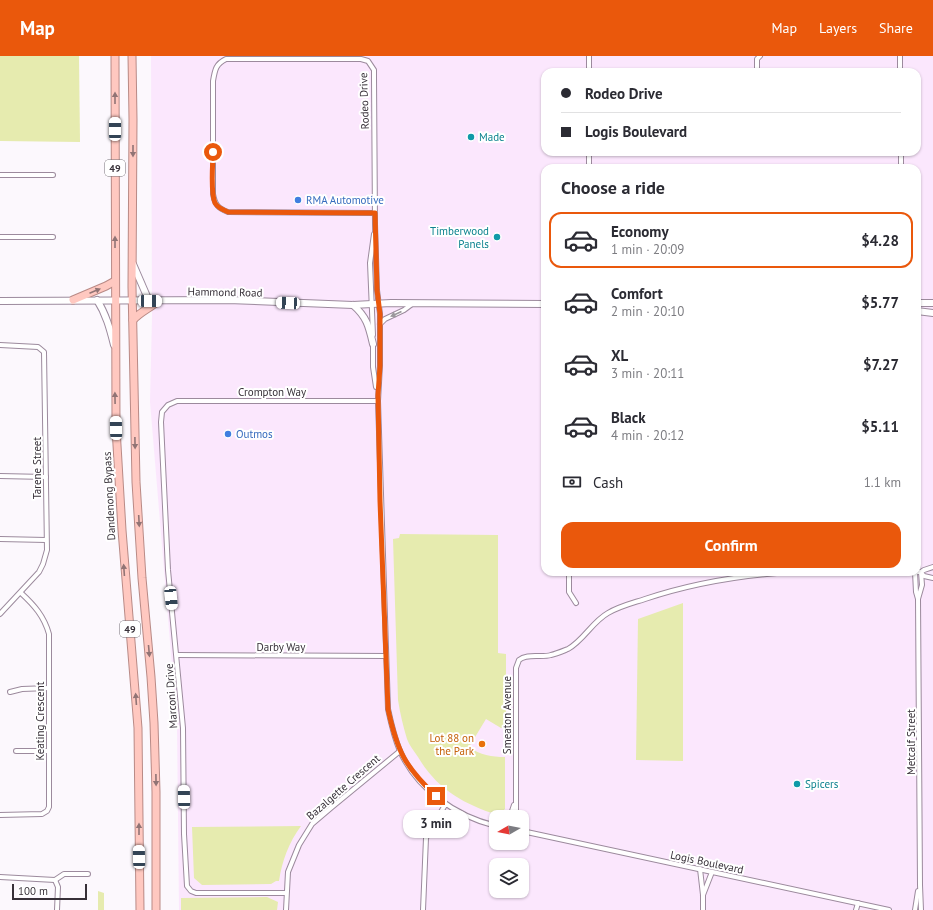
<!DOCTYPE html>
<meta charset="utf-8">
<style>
:root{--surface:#fff;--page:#f2f2f3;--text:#2b2b33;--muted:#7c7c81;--line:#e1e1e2;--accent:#ea580c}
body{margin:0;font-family:"PT Sans",sans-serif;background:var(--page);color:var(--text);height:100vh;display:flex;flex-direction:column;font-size:15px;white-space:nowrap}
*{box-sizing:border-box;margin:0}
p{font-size:13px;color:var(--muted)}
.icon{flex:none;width:22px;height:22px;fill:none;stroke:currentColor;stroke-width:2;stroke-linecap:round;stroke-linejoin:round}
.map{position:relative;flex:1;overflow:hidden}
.sheet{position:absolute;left:541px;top:108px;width:380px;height:412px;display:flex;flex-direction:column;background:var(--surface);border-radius:12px;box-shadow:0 1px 3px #0004}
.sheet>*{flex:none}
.guide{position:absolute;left:541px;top:12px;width:380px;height:88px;border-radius:12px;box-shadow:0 1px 3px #0004;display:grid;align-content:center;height:88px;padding:0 20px;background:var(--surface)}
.needle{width:26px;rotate:261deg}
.fabs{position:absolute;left:489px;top:754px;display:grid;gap:8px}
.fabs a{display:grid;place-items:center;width:40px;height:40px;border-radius:8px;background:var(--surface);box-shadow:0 1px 3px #0004;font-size:20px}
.scale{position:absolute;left:12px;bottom:10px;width:75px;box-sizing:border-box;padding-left:4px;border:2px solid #373038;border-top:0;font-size:11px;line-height:14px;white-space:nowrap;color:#373038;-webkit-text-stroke:3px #fff;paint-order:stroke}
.end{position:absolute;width:18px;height:18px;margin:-9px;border:5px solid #ea580c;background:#fff;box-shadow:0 0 0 2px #fff}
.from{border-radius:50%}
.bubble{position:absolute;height:28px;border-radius:12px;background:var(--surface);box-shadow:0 1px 3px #0004;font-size:13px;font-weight:600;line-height:28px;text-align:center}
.car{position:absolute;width:12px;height:24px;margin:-12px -6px;border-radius:5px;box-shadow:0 0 3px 1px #0007;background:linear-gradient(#fff 24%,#345 0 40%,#fff 0 76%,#345 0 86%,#fff 0)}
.guide b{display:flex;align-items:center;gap:14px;height:38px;font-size:15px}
.guide b+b{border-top:1px solid var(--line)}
.guide i{width:10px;height:10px;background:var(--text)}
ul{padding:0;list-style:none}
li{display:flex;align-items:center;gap:12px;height:56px;margin:0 8px 6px;padding:0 12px;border:2px solid transparent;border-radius:12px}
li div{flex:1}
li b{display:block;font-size:15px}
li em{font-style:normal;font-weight:600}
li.current{border-color:var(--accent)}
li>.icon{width:36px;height:36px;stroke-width:1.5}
h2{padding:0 20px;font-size:18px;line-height:48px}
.pay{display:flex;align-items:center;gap:10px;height:44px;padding:0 20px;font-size:15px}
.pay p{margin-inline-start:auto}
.action{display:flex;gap:8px;margin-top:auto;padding:8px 20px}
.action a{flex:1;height:46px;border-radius:12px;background:var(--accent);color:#fff;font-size:16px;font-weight:600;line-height:46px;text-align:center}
header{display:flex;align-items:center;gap:24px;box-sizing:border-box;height:56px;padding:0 20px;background:var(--accent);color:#fff}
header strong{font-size:19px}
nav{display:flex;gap:22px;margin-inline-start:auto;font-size:14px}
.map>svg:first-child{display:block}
</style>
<header>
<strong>Map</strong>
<nav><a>Map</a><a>Layers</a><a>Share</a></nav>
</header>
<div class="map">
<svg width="933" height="854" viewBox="0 0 933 854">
<rect width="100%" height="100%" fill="#fcf8fd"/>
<path fill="#fbe7fd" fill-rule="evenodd" d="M151 0H933V854H179L177 670 150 346 152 260ZM545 16H917V96H545ZM545 112H917V516H545ZM496 761H522V787H496ZM496 809H522V835H496Z"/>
<g fill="#e6ebaf">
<polygon points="0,0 79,0 80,86 0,85"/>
<path d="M400 478 498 479V597L506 598V672H501L486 663 469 691C480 699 492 701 505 701V753L498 759C463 748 437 733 418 701 414 695 409 689 407 683 403 670 400 657 398 644L393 483 399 482Z"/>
<polygon points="683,547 683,705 636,704 638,563"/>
<path d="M301 770C289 786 282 805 279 825H276L271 828 202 829 194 822 192 771Z"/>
<polygon points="98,835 104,837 104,854 98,854"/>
<polygon points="267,841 278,846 277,854 181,854 181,842"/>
</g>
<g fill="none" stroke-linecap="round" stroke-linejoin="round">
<g stroke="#9c8a9d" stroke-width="6">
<g id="minor">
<polyline points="900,0 900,16"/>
<polyline points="589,16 589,0"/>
<polyline points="757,16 757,3 760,0"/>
<polyline points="589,96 589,112"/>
<polyline points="901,96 901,112"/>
<polyline points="0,119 53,119"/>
<path d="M375 157 228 156C218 152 215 149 213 138V25C215 13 216 8 226 3H361L368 5 374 14V22L375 168 377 234 380 258V309L378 345 388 653C391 667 394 681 400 695 417 733 455 760 496 770"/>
<polyline points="0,181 53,181"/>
<polyline points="380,268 385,263 404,254 412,248"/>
<polyline points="373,279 370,207 374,178"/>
<polyline points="373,286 373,311 376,331"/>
<polyline points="0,289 38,291 44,296 47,494 43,508 39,516 0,558"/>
<polyline points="0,420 46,421"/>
<polyline points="0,483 46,484"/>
<polyline points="569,516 569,536 576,547"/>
<polyline points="883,516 921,516 924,514 933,511"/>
<polyline points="915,516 916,536 918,543 920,829 921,854"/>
<polyline points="921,517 924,520 933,522"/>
<polyline points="918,543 922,529 921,516"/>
<polyline points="177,599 386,600"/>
<polyline points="10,636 22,633 49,632"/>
<polyline points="16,695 49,695"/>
<path d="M0 759 42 758 47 755 49 751V578C44 560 34 549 21 537"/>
<polyline points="510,761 514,749"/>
<path d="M516 761V612L519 604C527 597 541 602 551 599 556 598 563 595 568 593 584 584 592 566 608 557 620 550 633 547 645 543 693 527 742 519 792 516"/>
<polyline points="522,775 889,854"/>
<polyline points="700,813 703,839 703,854"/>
<polyline points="0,821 55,824"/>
<polyline points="55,824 64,818 88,818"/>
<polyline points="55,824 58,831 57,854"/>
<polyline points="286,837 196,837 191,835 187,830 184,778 183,672 168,514 161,366 162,356 168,349 177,345 378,345"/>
<polyline points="703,839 712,816"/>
<polyline points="286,854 288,816 299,789 312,768 332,751 400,695"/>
<polyline points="423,854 426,782 445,749"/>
<polyline points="856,854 858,847"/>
<polyline points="915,854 918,835"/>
</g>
</g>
<g stroke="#9c8a9d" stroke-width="8">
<g id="secondary">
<polyline points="133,208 149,245"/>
<path d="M97 244C106 258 110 273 114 289"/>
<polyline points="0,245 228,244 353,249 391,247 545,248"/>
<polyline points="917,247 933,247"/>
<path d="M353 249C367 261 369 271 373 288"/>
<polyline points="917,255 933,257"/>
</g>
</g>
<g stroke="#b98a86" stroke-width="9">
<g id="trunk">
<polyline points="115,0 116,372 122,474 138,672 140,854"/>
<polyline points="132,0 133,63 132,231 136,426 142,522 151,621 154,667 156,736 156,854"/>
<polyline points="73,244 106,230 115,225"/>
<path d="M133 264C140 256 150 252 158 245"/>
</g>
</g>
<use href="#minor" stroke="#fff" stroke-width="4"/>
<use href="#secondary" stroke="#fff" stroke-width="6"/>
<use href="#trunk" stroke="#ffc8c0" stroke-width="7"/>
</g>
<defs><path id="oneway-solid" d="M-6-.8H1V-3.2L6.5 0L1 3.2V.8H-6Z"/></defs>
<g fill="#917475">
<use href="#oneway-solid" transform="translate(115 42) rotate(-90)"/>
<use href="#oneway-solid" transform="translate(133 95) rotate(90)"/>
<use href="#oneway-solid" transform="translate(115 186) rotate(-90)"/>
<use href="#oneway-solid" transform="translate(95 235) rotate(-23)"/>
<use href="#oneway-solid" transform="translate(115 342) rotate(-91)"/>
<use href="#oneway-solid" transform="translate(135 387) rotate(89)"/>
<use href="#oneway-solid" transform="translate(139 465) rotate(87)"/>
<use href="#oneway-solid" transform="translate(124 514) rotate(-94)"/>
<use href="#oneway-solid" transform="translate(149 595) rotate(85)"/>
<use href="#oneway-solid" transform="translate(136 643) rotate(-94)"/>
<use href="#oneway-solid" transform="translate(156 724) rotate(89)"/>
<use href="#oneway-solid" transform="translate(139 773) rotate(-90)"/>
</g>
<use fill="#9b989c" href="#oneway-solid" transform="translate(396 258) rotate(156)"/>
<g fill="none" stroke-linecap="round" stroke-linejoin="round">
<path stroke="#ea580c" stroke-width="5" d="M213 96C213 108 210 136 215 147 218 152 223 154 228 156L375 157 377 234 380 258V310L378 339 380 445 388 653C397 695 405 711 436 740"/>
</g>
<g fill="#0f9aa8" stroke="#fff" stroke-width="1.5">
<circle cx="471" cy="81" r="4"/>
<circle cx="497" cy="181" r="4"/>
<circle cx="797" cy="728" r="4"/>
</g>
<g fill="#3f7fe0" stroke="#fff" stroke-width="1.5">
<circle cx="298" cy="144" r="4"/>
<circle cx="228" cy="378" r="4"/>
</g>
<circle fill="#e8710a" stroke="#fff" stroke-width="1.5" cx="482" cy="688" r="4"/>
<g text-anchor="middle" stroke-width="4" stroke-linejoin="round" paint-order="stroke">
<g fill="#fff" stroke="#736e74" stroke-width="1">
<rect x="105" y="104" width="20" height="16" rx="3"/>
<rect x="120" y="565" width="20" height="16" rx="3"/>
</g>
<g font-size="10" font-weight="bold" fill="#373038">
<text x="115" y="116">49</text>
<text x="130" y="577">49</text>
</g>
<g font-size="11" fill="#373038" stroke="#fff">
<text transform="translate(364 45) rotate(-92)" y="4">Rodeo Drive</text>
<text transform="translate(225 236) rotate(1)" y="4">Hammond Road</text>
<text x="272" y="340">Crompton Way</text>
<text transform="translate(37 412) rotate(-90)" y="4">Tarene Street</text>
<text transform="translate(109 440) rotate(-93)" y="4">Dandenong Bypass</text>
<text x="281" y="595">Darby Way</text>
<text transform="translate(171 640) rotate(-94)" y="4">Marconi Drive</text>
<text transform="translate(507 659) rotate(-90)" y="4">Smeaton Avenue</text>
<text transform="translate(40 665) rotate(-90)" y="4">Keating Crescent</text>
<text transform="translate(911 686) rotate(-90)" y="4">Metcalf Street</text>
<text transform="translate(343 731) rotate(-41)" y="4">Bazalgette Crescent</text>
<text transform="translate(707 806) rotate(12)" y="4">Logis Boulevard</text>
</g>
<g font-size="11" fill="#0d838f" stroke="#fff" text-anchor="start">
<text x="479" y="85">Made</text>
<text x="489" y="179" text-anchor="end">Timberwood<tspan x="489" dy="13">Panels</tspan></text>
<text x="805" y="732">Spicers</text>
</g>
<g font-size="11" fill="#366cbe" stroke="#fff" text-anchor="start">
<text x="306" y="148">RMA Automotive</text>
<text x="236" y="382">Outmos</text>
</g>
<g font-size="11" fill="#c56008" stroke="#fff" text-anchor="end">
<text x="474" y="686">Lot 88 on<tspan x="474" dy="13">the Park</tspan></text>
</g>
</g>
</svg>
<div class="fabs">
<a><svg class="needle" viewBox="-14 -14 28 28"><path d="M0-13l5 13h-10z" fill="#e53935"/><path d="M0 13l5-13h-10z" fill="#7c7c81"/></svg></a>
<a><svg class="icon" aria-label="layers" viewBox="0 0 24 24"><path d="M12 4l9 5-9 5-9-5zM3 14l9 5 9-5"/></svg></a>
</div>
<div class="scale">100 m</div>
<i class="end from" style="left:213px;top:96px"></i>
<i class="end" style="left:436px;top:740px"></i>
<div class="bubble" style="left:403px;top:754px;width:66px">3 min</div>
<i class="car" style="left:115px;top:73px;rotate:0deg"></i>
<i class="car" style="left:150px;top:245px;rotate:91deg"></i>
<i class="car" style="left:288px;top:247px;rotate:273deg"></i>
<i class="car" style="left:116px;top:372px;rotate:359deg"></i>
<i class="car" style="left:171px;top:542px;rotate:174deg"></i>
<i class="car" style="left:184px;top:741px;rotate:359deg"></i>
<i class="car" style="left:139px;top:801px;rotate:359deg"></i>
<div class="guide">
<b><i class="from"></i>Rodeo Drive</b>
<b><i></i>Logis Boulevard</b>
</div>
<section class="sheet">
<h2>Choose a ride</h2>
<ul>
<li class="current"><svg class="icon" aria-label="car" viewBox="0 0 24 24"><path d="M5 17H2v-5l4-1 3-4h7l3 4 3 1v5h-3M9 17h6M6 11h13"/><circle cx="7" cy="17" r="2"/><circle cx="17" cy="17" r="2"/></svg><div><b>Economy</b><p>1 min · 20:09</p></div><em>$4.28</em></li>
<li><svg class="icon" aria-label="car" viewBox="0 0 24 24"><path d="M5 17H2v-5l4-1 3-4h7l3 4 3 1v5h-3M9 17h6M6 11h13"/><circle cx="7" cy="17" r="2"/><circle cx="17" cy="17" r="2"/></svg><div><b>Comfort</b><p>2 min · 20:10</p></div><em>$5.77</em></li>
<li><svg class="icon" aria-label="car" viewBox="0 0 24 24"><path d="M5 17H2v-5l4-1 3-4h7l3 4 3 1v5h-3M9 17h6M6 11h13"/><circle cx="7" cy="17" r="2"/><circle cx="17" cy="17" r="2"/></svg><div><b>XL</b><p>3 min · 20:11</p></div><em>$7.27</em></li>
<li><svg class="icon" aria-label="car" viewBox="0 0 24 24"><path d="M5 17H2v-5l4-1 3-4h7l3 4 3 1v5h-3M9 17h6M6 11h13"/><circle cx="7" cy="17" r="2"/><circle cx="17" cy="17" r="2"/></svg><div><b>Black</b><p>4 min · 20:12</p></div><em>$5.11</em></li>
</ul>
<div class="pay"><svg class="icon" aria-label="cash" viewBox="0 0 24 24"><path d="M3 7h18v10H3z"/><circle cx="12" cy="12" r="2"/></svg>Cash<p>1.1 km</p></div>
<div class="action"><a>Confirm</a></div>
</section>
</div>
